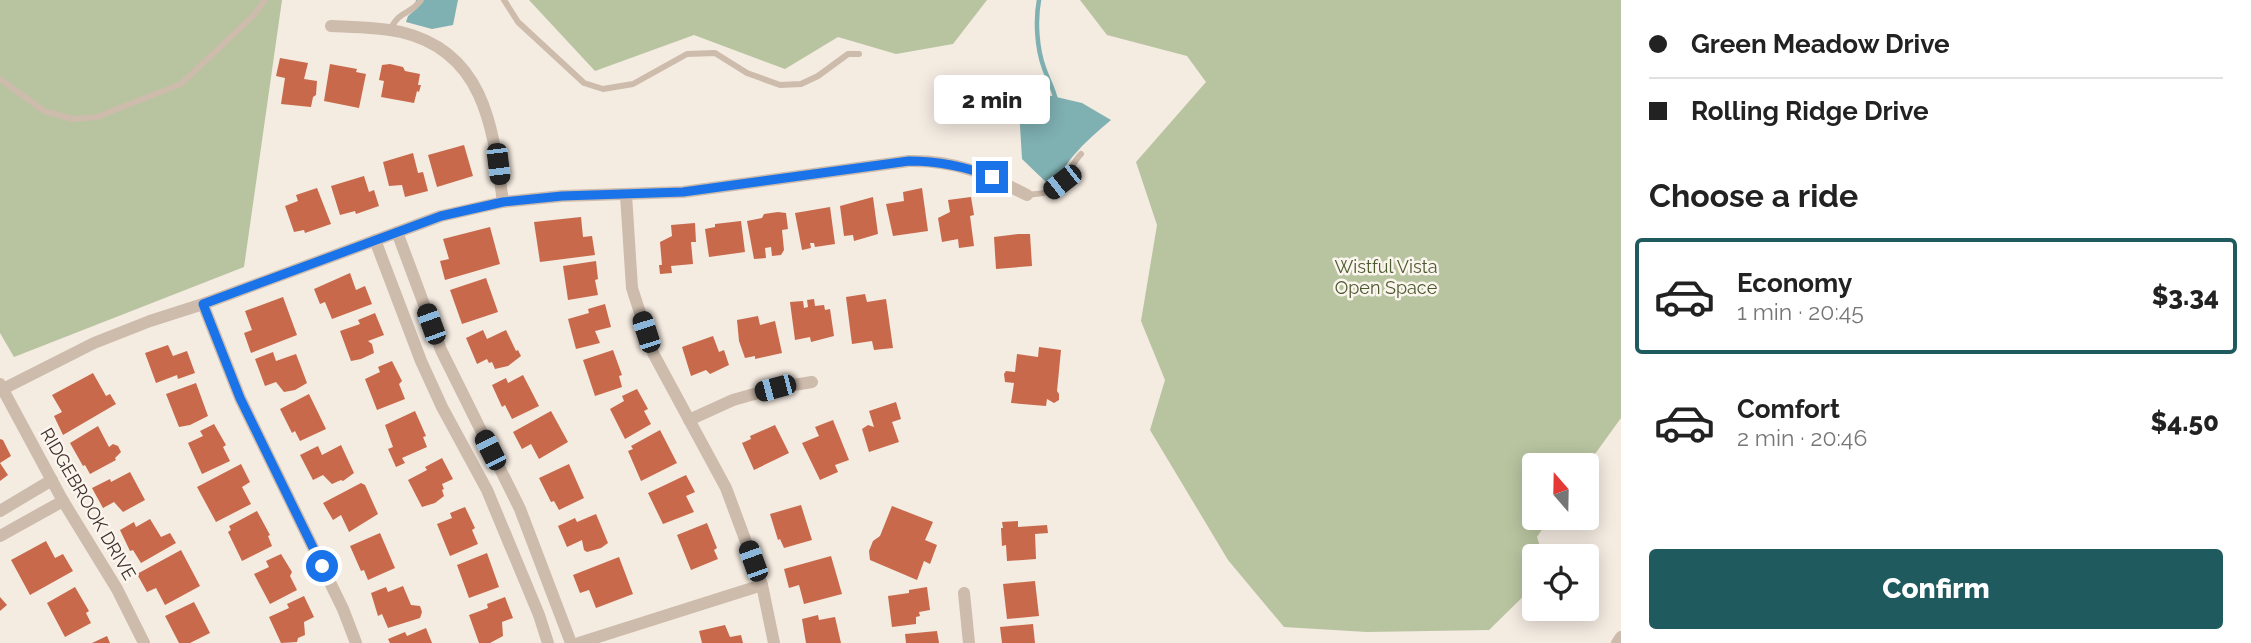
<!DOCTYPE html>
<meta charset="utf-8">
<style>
:root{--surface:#fff;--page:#f6f6f6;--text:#222;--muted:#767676;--line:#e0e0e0;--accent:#1f5a5e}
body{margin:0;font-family:Raleway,sans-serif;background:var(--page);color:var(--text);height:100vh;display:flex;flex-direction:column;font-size:26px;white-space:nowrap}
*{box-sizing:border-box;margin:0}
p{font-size:23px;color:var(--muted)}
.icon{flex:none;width:38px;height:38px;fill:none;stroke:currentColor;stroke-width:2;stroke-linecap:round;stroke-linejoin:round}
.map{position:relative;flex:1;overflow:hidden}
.sheet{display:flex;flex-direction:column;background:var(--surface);width:630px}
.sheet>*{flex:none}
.top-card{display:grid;align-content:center;height:154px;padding:0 28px;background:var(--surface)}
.needle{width:46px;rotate:340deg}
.fabs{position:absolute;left:1522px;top:453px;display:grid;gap:14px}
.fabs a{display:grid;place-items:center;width:77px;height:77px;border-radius:7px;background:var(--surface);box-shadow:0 4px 18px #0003;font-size:35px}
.end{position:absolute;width:32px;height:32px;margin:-16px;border:9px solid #1a73e8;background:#fff;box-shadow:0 0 0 4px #fff}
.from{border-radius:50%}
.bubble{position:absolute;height:49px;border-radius:7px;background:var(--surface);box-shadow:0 4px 18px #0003;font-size:23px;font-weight:800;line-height:49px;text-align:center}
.car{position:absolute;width:21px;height:42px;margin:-21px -10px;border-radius:9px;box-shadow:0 0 5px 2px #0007;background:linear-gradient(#222 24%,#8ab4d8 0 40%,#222 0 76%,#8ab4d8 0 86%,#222 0)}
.top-card b{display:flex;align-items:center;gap:24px;height:66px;font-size:26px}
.top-card b+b{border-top:2px solid var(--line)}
.top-card i{width:18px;height:18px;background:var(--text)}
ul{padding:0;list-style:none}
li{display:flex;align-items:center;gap:21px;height:116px;margin:0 14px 10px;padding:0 14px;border:4px solid transparent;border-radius:7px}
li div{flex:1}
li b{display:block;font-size:26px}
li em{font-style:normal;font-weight:800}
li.current{border-color:var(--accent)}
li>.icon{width:63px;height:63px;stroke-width:1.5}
h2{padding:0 28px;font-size:32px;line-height:84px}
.cta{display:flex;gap:14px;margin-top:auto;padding:14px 28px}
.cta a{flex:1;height:80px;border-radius:7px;background:var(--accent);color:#fff;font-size:28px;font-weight:800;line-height:80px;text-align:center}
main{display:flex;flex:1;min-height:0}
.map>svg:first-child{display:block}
</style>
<main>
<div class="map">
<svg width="1621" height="643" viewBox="0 0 1621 643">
<rect width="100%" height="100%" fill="#f4ebe1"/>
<g fill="#b8c4a0">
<polygon points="0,0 282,0 244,267 14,357 0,333"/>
<polygon points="529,0 987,0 953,44 896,54 838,37 785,69 694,35 595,71"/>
<polygon points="1080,0 1621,0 1621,418 1587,465 1535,466 1535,518 1550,518 1537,537 1543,556 1535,556 1535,585 1489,630 1367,632 1284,627 1228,560 1150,430 1165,380 1141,321 1157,225 1136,162 1206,82 1187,56 1107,35"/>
</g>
<g fill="#7fb0b2">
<polygon points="416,0 458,0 453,25 432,29 406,22 408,16 414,11"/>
<path d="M1052 96 1082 103 1111 120C1098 131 1085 142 1074 155 1065 165 1060 176 1048 184L1022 159 1019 109 1029 97Z"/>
</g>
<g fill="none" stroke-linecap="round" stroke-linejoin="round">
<path stroke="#7fb0b2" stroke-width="4.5" d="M1039 0C1035 21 1037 49 1044 68 1048 80 1054 89 1056 101"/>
</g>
<g fill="#c8694b">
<polygon points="280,58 308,63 304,79 317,81 316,95 313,97 311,107 281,104 285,78 276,76"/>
<polygon points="330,64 357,69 356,72 366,74 359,108 324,101"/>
<polygon points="390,64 403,67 405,71 420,74 418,85 421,85 419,92 417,91 414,103 381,97 384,81 379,80 382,65"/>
<polygon points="464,145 473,176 437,187 428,155"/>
<polygon points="413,153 418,173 423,172 428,191 405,197 402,185 389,186 383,162"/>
<polygon points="364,176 369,192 374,190 379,206 356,214 355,211 340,215 331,186"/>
<polygon points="317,188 331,224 305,233 304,230 294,232 285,206 298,201 296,195"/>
<polygon points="922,188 928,231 893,236 886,204 904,201 903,192"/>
<polygon points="873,197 878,234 854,241 853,235 844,236 840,206"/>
<polygon points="971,197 974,215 970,216 974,246 959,248 958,239 942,242 938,218 950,212 948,200"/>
<polygon points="830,207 835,244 815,247 814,243 810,243 811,248 802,250 795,213"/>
<polygon points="778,212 786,213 788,229 782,230 784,250 781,255 772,256 771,247 765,248 766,258 754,259 747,221 762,218 764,214"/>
<polygon points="581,217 583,237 592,236 595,255 540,262 534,222"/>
<polygon points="741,221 745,252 709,257 705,229 715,227 715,224"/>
<polygon points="695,223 696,242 691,242 693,264 671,266 672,273 660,274 659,265 662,265 660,242 672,236 671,225"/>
<polygon points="490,227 500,264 445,280 440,261 449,259 443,239"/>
<polygon points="1018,234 1030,234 1032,266 996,269 994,237"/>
<polygon points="596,261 598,279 595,280 598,295 568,300 563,266"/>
<polygon points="350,273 356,290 365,286 372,304 332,319 325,302 320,304 314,289"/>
<polygon points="486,278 498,312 462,324 450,290"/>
<polygon points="865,294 867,302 886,299 893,348 874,350 872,341 852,344 846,297"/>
<polygon points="283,297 297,335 251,353 244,333 252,330 245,311"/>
<polygon points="814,299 815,306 824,305 825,310 830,309 834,336 811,342 810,337 795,340 790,302 803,301 804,308 808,307 807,300"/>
<polygon points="605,304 611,327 595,331 600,343 576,349 568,319 589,313 588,309"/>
<polygon points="375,313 384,335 368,341 372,344 374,353 361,359 351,361 340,331 360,324 358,320"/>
<polygon points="758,316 760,325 775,321 782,353 755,359 755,356 745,358 739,341 737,320"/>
<polygon points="483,330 487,339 506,330 516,351 518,350 521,356 508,366 495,369 492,362 489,363 487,359 477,364 466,338"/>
<polygon points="713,336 719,352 724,350 729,365 710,374 706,370 691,376 682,347"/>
<polygon points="168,345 173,356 187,351 195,373 178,379 177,375 156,383 145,353"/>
<polygon points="1039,347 1061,350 1057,391 1059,394 1059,400 1054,403 1047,399 1046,406 1011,403 1014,383 1005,382 1004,374 1006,371 1015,372 1017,354 1038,357"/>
<polygon points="613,350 622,375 619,376 622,387 595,396 583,360"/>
<polygon points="273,352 276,361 296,354 307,383 295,390 284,392 276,382 265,386 255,359"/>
<polygon points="392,361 402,381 399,384 405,399 377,410 365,379 380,372 378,367"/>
<polygon points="93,373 106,396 110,394 116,404 63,435 54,416 62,412 52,395"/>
<polygon points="523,375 539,406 512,419 505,405 502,407 492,385 506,378 508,383"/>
<polygon points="196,383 208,416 190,425 179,427 166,394"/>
<polygon points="637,389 648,409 644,411 651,424 625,439 610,409 624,401 622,396"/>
<polygon points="309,394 326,429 300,441 295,431 292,433 280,409"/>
<polygon points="896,402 901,419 892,422 899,442 869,452 862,429 868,425 874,427 869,411"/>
<polygon points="415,411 426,436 423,437 427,447 402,458 405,463 396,467 388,449 393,447 385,425"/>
<polygon points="551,411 568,442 539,459 531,444 522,449 513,432"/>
<polygon points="833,420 849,460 835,465 838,472 820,480 802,443 819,436 815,427"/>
<polygon points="214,424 226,445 223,447 230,461 202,474 188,443 203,436 200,431"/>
<polygon points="775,425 789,453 754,470 742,443 751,439 750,436"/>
<polygon points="98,426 109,447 113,444 118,446 121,452 115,458 116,460 90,474 85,465 83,466 70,443"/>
<polygon points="660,430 677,463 641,481 628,451 633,449 631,446"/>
<polygon points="0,439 3,440 11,456 0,463 8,475 0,481"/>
<polygon points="341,445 354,473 343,481 341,480 332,484 323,475 313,480 300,455 318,446 322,455"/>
<polygon points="442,458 453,479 442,484 444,489 442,490 444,496 435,503 422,507 408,480 427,470 425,467"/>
<polygon points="241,464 250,482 242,487 251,504 216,522 197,487"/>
<polygon points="569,464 584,498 559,510 554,501 551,502 539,478"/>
<polygon points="130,472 145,500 123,512 114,502 103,508 92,488 110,479 111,482"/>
<polygon points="686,475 695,492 686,496 694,512 663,524 648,493"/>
<polygon points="361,483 365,485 378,514 349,532 341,515 333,520 323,503"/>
<polygon points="801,505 812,540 784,548 780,539 778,540 770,514"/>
<polygon points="892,506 933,522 925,540 937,545 930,564 924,561 917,580 870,560 869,551 873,541 880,536"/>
<polygon points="465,507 475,528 472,530 478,544 450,556 437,524 452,518 450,513"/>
<polygon points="257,511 270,535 268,536 272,546 242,561 228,532 231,530 229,526"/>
<polygon points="596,514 608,543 601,548 587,552 584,550 582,540 567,547 558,526 575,518 577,522"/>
<polygon points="150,519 161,537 170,533 176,543 141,563 133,550 130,551 120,530 134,522 136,527"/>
<polygon points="1018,521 1018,527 1047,525 1048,533 1035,534 1036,559 1007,561 1006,545 1002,546 1001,528 1003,528 1002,522"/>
<polygon points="707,523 717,548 714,550 718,559 691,570 677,535"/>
<polygon points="380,533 395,568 368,580 364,570 361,571 350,546"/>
<polygon points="46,541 55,558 63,554 73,571 30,595 11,560"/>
<polygon points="181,550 200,586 165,605 156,588 147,592 137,574"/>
<polygon points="487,553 499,587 469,598 457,565"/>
<polygon points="281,554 292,572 290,576 297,590 270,604 254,574 269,567 266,561"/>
<polygon points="831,556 842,594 804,604 799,585 789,588 784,569"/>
<polygon points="619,557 633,594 596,608 589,590 580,593 573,575"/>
<polygon points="1035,581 1039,616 1007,619 1003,584"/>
<polygon points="403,586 411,605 420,606 422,612 420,618 388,628 382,614 378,616 371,593 386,587 388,592"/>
<polygon points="75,587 89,611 86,613 91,623 65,637 47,603"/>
<polygon points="927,587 930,610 919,612 920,616 916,617 916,624 892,627 888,596 909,593 909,590"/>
<polygon points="304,596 314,617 304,622 305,635 298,638 297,642 281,643 269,617 289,608 287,604"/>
<polygon points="0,597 7,605 0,611"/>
<polygon points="505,597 513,618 502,622 503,636 490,643 479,643 469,615 488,608 487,604"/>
<polygon points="194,602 210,633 190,643 179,643 165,616"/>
<polygon points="818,615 819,620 835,617 841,643 806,643 802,619"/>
<polygon points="1033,624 1035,643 1002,643 1000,627"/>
<polygon points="725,625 730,637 741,635 743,643 702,643 699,631"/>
<polygon points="426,628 432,643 390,643 388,639 405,632 407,636"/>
<polygon points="937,631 939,643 906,643 905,634"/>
<polygon points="107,636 110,643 92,643"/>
</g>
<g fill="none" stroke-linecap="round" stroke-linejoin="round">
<g stroke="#cdbbac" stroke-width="6">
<polyline points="504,0 518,22 584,83 603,89 633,84 687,54 715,53 747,73 780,85 801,84 818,76 848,54 859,54"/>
<path d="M390 30C401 8 410 16 421 0"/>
<polyline points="0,79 44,111 73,119 97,117 181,84 253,16 265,0"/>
<path d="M1027 195C1034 194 1044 194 1051 191 1065 185 1070 165 1081 154"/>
</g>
<g stroke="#cdbbac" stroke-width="12">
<path d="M331 26C354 27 379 27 401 32 486 52 493 130 503 202"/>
<polyline points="626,195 632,288 653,353 726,488 762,585 774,643"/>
<polyline points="397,232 441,350 520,509 571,643"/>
<polyline points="375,240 421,361 442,407 487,490 539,615 548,643"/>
<polyline points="203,304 240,398 343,609 356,643"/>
<polyline points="0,384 63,501 117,589 144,643"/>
<path d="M3 389 94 343 150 321 203 304 441 216 503 202 562 196 683 192 909 161C956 160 986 174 1027 195"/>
<polyline points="689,420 733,400 775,388 812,382"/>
<polyline points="0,511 52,480"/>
<polyline points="0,536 63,501"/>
<polyline points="964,593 969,643"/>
<polyline points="579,643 762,585"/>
<polyline points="1617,643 1621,637"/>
</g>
</g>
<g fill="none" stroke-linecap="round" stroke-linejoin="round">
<path stroke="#1a73e8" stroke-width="9" d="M322 566 240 398 203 304 441 216 503 202 562 196 683 192 909 161C939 161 964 166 992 177"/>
</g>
<g text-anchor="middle" stroke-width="5" stroke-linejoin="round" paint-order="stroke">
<g font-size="18" fill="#4a5a2e" stroke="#fbf5ee">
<text x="1386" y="273">Wistful Vista<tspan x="1386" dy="21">Open Space</tspan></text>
</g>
<g font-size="18" fill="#3b302b" stroke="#fbf5ee">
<text transform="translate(88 504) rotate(60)" y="6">RIDGEBROOK DRIVE</text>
</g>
</g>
</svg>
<div class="fabs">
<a><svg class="needle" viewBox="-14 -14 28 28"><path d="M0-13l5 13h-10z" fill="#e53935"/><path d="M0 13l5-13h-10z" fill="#767676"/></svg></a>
<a><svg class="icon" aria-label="locate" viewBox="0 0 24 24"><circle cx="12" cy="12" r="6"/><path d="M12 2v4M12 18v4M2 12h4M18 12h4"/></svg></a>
</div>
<i class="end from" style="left:322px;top:566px"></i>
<i class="end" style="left:992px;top:177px"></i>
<div class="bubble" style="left:934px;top:75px;width:116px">2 min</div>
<i class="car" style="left:498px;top:164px;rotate:173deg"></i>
<i class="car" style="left:1062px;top:182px;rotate:232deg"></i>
<i class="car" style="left:431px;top:324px;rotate:340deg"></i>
<i class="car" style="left:646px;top:332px;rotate:342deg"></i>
<i class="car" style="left:775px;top:388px;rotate:255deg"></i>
<i class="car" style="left:490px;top:450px;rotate:333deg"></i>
<i class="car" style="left:753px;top:561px;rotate:340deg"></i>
</div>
<section class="sheet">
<div class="top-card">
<b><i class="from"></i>Green Meadow Drive</b>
<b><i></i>Rolling Ridge Drive</b>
</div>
<h2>Choose a ride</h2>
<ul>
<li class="current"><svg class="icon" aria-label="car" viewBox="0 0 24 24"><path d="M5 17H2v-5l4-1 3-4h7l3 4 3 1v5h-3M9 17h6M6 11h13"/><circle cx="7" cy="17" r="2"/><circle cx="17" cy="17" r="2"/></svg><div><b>Economy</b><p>1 min · 20:45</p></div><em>$3.34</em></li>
<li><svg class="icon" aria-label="car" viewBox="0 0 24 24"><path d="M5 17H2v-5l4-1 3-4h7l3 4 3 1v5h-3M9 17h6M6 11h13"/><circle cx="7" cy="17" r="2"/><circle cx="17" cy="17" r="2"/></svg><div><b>Comfort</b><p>2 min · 20:46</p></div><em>$4.50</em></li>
</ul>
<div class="cta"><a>Confirm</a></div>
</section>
</main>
